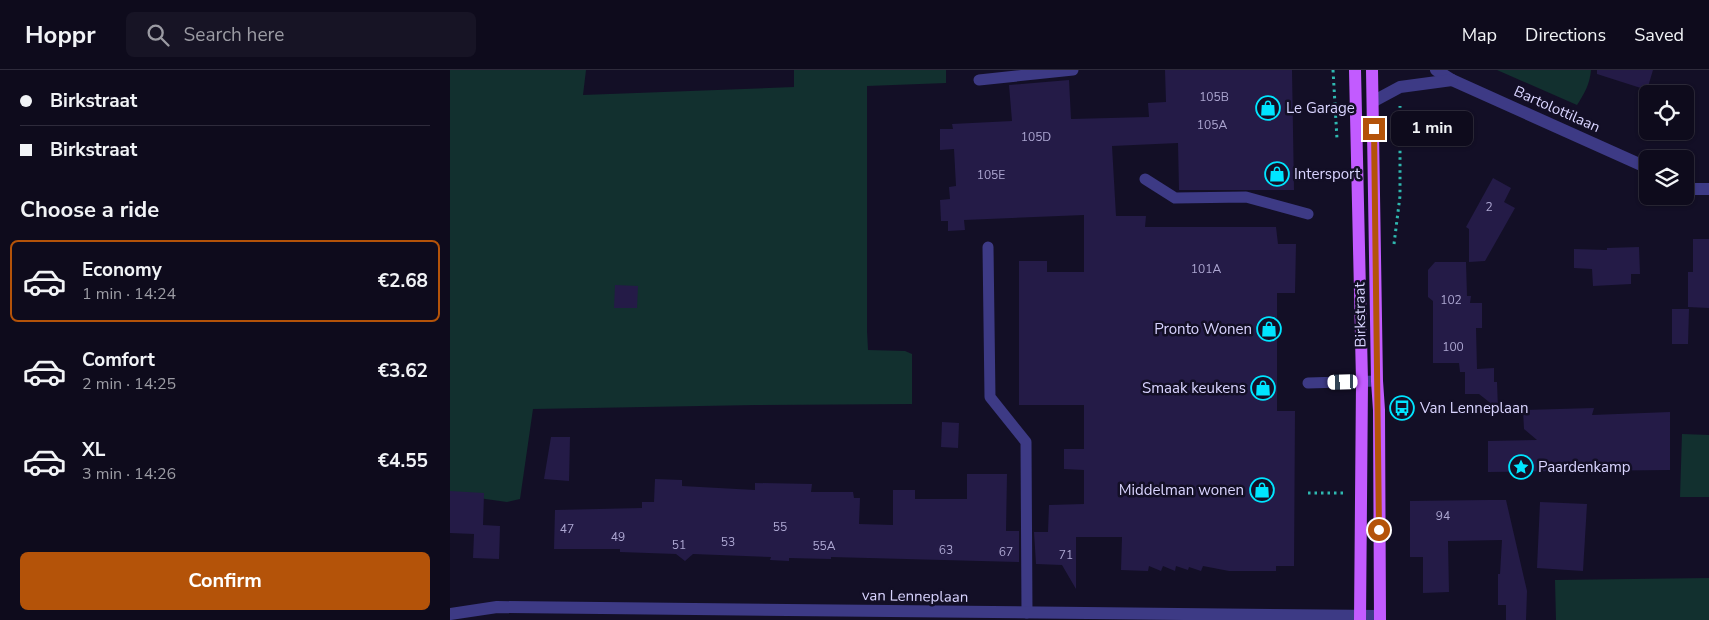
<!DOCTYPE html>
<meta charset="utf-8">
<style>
:root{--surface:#0e0b1c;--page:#171425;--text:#f1f3f6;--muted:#9b9ba3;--line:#2e2b3b;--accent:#b45309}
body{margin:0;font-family:"Nunito Sans",sans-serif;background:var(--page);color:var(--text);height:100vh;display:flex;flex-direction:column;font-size:19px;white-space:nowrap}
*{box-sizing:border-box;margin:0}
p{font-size:16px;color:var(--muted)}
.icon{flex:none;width:28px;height:28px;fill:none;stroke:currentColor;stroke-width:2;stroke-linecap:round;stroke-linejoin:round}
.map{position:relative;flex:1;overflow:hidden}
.sheet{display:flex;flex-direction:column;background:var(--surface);width:450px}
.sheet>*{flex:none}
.guide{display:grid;align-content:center;height:110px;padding:0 20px;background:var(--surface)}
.tools{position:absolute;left:1189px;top:15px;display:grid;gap:10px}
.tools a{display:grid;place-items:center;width:55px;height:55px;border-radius:8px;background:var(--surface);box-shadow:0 1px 4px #0004,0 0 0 1px var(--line);font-size:25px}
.end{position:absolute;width:22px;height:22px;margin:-11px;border:6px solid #b45309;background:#fff;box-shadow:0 0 0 2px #fff}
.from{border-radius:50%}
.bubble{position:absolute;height:35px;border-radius:8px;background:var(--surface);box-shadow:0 1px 4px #0004,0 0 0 1px var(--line);font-size:16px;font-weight:700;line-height:35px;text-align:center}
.car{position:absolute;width:15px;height:30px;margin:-15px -8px;border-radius:6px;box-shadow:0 0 4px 1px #0007;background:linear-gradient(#fff 24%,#345 0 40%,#fff 0 76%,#345 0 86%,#fff 0)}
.guide b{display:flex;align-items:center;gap:18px;height:48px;font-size:19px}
.guide b+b{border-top:1px solid var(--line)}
.guide i{width:12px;height:12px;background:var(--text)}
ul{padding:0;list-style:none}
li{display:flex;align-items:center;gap:15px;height:82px;margin:0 10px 8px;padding:0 10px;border:2px solid transparent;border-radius:8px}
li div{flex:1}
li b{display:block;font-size:19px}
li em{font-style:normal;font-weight:700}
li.selected{border-color:var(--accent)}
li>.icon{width:45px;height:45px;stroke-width:1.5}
h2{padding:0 20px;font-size:22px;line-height:60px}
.cta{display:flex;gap:10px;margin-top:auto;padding:10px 20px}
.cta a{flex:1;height:58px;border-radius:8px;background:var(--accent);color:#fff;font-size:20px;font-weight:700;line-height:58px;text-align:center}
header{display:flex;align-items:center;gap:30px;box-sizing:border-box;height:70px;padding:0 25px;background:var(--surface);border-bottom:1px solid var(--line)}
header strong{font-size:24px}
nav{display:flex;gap:28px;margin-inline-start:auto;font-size:18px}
.search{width:350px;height:45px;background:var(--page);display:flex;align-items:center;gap:12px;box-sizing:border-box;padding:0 18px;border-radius:8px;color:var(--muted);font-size:19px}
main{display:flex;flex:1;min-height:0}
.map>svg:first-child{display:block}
</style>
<header>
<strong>Hoppr</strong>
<div class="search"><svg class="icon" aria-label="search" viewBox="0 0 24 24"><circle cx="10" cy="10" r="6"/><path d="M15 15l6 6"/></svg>Search here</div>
<nav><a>Map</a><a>Directions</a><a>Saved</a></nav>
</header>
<main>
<section class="sheet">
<div class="guide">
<b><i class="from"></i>Birkstraat</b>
<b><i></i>Birkstraat</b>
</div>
<h2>Choose a ride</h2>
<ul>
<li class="selected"><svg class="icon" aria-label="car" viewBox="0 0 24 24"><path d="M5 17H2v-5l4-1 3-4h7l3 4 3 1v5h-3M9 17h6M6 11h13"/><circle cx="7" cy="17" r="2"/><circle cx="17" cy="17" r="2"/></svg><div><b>Economy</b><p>1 min · 14:24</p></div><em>€2.68</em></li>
<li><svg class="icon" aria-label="car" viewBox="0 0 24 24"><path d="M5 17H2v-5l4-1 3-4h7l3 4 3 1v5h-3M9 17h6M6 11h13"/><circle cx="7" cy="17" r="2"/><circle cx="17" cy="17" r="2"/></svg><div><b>Comfort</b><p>2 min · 14:25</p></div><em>€3.62</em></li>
<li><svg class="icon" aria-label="car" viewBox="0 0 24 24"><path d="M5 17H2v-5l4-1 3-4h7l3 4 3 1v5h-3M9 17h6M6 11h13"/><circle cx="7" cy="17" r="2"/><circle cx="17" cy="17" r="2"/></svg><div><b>XL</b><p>3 min · 14:26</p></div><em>€4.55</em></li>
</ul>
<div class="cta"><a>Confirm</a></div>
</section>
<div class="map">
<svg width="1259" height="550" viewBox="0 0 1259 550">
<rect width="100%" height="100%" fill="#130f26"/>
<g fill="#12302f">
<polygon points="0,0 136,0 133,25 344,17 344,0 496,0 496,13 417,16 417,261 418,280 455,281 462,284 462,334 306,335 83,339 70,429 57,432 0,424"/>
<path d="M1047 0H1141C1140 14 1134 24 1127 35Z"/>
<polygon points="1232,364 1259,365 1259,427 1230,427"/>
<polygon points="1259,508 1259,550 1106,550 1105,510"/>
</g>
<g fill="#241b47">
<polygon points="715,0 842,0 844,120 729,120 728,73 662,76 666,146 696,146 695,157 826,157 828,174 846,174 845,223 827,223 827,341 845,341 844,496 826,496 826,501 779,501 753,496 751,501 739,497 738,500 726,496 725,501 713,496 711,501 699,496 698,501 671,500 672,467 626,467 626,519 612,495 586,494 584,462 598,462 599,435 634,434 634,400 614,399 614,379 634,379 634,335 569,335 569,191 597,191 597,202 634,202 634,145 514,150 515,160 498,161 498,151 491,151 490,130 500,129 499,117 506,116 504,79 490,80 490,59 503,59 502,54 562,51 559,15 619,10 621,49 699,47 698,33 716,32"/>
<polygon points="1147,0 1203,0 1197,20 1147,4"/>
<polygon points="1043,108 1061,118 1054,132 1065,138 1035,191 1019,192 1019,159 1016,157"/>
<polygon points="1243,169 1259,169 1259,238 1238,237 1238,202 1243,202"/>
<polygon points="1189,177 1190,204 1181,204 1181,214 1143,216 1142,199 1124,198 1124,179 1157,180 1157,178"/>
<polygon points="985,192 1016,192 1017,226 1021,226 1020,233 1032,233 1032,258 1026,258 1027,299 1044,298 1044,312 1047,312 1048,339 1029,324 1015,324 1015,302 1010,302 1009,293 983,293 983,231 978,227 978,200"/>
<polygon points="165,215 188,216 187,238 164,238"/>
<polygon points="1222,239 1239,239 1238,274 1222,274"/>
<polygon points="1144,338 1142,345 1220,342 1220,400 1038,402 1038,371 1087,370 1074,359 1073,340"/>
<polygon points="492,352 509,353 508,378 491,377"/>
<polygon points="101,367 120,367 119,411 94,409"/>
<polygon points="517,404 557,404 556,461 569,461 569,492 381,487 381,489 339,488 339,491 320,490 321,487 243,484 235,491 226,484 170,482 170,479 104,479 105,440 192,438 192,432 204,432 205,409 232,410 232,416 305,420 305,413 362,414 361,422 403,422 404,428 410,428 409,454 443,455 443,420 465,420 465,429 517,429"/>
<polygon points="0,421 34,423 33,455 50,456 49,489 23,488 24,464 0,463"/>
<polygon points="1038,430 1056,430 1077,521 1076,550 1056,550 1056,535 1048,535 1048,504 1050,504 1052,470 998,471 999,522 973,523 973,487 960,487 960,431"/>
<polygon points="1090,432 1137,434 1133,501 1087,498"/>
</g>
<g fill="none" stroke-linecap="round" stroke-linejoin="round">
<g stroke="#2fb8b0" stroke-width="3" stroke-dasharray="2.5 4" stroke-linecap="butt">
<polyline points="883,0 887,69"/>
<polyline points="944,174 950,126 950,36"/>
<polyline points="858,423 895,423"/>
</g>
<g stroke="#3d3a85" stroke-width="11">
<polyline points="529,10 623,0"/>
<polyline points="695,109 725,128 796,127 858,144"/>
<polyline points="538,177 540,327 576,372 577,543"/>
<polyline points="858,313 927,311"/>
</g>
<g stroke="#3d3a85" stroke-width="12">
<polyline points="986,0 1002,10 1198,98"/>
<polyline points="924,31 950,17 1002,10"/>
<polyline points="1235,115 1243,119 1259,119"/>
<polyline points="0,544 47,537 929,546"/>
</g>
<g stroke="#c25bff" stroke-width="12">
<polyline points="905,0 912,311 910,550"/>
<polyline points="922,0 927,311 929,340 930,550"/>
</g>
</g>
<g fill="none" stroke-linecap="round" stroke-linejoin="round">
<polyline stroke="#b45309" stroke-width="6" points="924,59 929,460"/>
</g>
<defs>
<g id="shop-ring" transform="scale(1.25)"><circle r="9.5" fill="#130f26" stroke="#00e5ff" stroke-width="1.5"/><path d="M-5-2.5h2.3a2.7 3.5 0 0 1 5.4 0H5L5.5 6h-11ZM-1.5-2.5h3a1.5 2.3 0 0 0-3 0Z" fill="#00e5ff"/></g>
<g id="bus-ring" transform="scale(1.25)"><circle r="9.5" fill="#130f26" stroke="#00e5ff" stroke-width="1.5"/><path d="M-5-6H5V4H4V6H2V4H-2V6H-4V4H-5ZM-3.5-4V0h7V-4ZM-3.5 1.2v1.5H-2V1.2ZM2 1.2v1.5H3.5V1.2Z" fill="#00e5ff"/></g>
<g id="sight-ring" transform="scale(1.25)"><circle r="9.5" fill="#130f26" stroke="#00e5ff" stroke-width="1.5"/><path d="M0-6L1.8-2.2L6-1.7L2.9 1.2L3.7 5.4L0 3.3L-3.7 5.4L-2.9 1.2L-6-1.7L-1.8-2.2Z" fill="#00e5ff"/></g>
</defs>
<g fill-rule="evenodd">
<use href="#shop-ring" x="818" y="38"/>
<use href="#shop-ring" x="827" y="104"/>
<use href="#shop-ring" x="819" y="259"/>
<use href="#shop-ring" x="813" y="318"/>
<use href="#bus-ring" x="952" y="338"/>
<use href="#sight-ring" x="1071" y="397"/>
<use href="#shop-ring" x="812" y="420"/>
</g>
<g text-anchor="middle" stroke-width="5" stroke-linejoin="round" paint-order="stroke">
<g font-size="12" fill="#aca6d1">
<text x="764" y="31">105B</text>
<text x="762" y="59">105A</text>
<text x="586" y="71">105D</text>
<text x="541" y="109">105E</text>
<text x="1039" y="141">2</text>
<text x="756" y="203">101A</text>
<text x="1001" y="234">102</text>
<text x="1003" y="281">100</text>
<text x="993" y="450">94</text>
<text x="330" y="461">55</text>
<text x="117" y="463">47</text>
<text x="168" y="471">49</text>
<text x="278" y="476">53</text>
<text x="229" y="479">51</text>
<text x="374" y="480">55A</text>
<text x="496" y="484">63</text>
<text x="556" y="486">67</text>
<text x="616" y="489">71</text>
</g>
<g font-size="15" fill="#d9d4ff" stroke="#130f26" text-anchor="start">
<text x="836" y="43">Le Garage</text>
<text x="844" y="109">Intersport</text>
<text x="802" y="264" text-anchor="end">Pronto Wonen</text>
<text x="796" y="323" text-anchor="end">Smaak keukens</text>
<text x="970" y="343">Van Lenneplaan</text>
<text x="1088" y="402">Paardenkamp</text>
<text x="794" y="425" text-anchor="end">Middelman wonen</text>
</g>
<g font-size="15" fill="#d9d4ff" stroke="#130f26">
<text transform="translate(1107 39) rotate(24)" y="5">Bartolottilaan</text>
<text transform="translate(910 245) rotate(-91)" y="5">Birkstraat</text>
<text transform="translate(465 526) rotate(1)" y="5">van Lenneplaan</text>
</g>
</g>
</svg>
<div class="tools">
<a><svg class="icon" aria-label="locate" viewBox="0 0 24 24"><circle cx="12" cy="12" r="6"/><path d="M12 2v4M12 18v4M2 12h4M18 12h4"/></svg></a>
<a><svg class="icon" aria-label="layers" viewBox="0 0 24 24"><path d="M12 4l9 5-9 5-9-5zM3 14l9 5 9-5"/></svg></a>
</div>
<i class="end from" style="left:929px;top:460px"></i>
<i class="end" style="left:924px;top:59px"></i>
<div class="bubble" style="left:941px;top:41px;width:82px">1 min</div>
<i class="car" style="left:893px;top:312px;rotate:268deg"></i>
</div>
</main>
